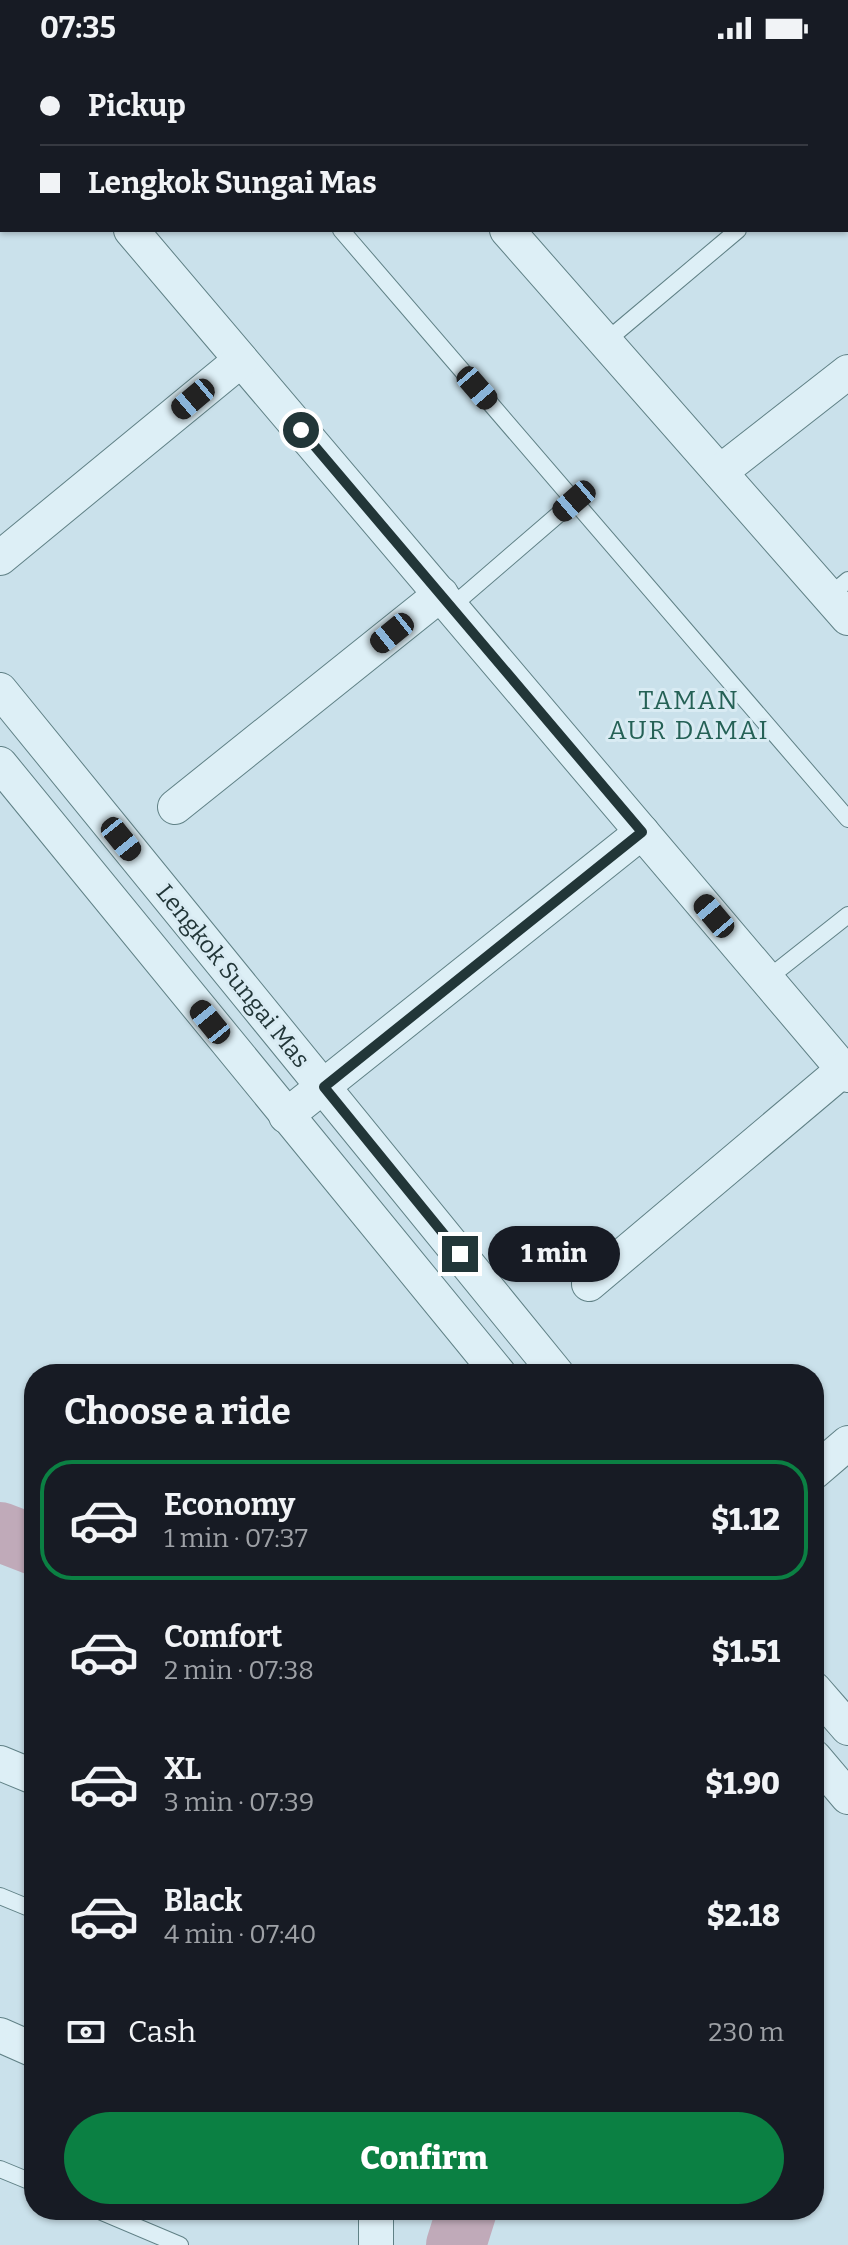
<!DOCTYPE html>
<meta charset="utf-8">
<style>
:root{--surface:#171b24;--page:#20242c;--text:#f1f3f6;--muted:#9ea1a6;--line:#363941;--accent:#0b8043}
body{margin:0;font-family:Bitter,serif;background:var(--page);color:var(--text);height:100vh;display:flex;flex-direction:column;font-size:30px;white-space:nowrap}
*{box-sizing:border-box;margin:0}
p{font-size:26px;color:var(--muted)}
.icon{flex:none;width:44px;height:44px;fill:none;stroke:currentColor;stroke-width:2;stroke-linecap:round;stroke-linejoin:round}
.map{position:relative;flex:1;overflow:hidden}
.panel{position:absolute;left:24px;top:1308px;width:800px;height:856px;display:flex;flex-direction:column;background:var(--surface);border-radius:32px;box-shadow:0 2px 6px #0004}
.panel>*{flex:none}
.hud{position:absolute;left:0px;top:0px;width:848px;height:176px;box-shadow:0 2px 6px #0004;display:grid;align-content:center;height:176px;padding:0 40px;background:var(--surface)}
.end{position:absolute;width:36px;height:36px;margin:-18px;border:10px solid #223638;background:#fff;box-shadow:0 0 0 4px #fff}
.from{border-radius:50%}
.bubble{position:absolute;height:56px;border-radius:28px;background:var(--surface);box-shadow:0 2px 6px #0004;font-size:26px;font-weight:800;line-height:56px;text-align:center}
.car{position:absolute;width:24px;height:48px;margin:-24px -12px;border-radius:10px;box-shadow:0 0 6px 2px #0007;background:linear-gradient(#222 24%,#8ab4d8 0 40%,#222 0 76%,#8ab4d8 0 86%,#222 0)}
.hud b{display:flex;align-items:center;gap:28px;height:76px;font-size:30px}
.hud b+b{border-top:2px solid var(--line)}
.hud i{width:20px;height:20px;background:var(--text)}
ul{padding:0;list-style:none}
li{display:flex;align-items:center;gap:24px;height:120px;margin:0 16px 12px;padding:0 24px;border:4px solid transparent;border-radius:32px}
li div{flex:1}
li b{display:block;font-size:30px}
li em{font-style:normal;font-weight:800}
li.selected{border-color:var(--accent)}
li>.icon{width:72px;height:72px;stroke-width:1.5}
h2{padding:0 40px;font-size:36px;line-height:96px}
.pay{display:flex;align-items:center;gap:20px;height:88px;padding:0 40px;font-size:30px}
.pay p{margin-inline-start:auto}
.button{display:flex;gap:16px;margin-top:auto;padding:16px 40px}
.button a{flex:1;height:92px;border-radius:48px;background:var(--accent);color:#fff;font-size:32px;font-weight:800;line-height:92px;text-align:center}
.status{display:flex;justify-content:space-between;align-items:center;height:56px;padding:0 40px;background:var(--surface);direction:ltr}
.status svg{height:22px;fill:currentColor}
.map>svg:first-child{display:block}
</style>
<div class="status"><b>07:35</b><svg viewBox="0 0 49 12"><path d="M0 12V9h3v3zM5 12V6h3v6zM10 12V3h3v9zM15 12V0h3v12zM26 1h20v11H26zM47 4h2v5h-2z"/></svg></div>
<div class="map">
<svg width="848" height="2189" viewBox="0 0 848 2189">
<rect width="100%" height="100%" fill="#cae1eb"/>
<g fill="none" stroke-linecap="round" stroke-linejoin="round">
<g stroke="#c0aab9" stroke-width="60">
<polyline points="0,1476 34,1489"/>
<polyline points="456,2189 467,2154"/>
</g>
<g stroke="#608186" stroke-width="18">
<g id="service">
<polyline points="846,82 848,80"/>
<polyline points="341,174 848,763"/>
<polyline points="605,286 738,174"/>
<polyline points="829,540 848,524"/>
<polyline points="451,551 574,445"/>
<polyline points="767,923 848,859"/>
<polyline points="0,1840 34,1854"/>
<polyline points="0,2113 34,2127"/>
<polyline points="97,2154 180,2189"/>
</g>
</g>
<g stroke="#608186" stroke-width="36">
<g id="minor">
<polyline points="0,110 2,109"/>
<polyline points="131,174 848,1019"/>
<polyline points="507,174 848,562"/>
<polyline points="720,416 848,316"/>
<polyline points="0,502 241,304"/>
<polyline points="0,634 557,1318"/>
<polyline points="0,708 499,1318"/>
<polyline points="175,751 441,538"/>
<polyline points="286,1060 642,776"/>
<polyline points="589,1228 844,1013"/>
<polyline points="814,1416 848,1387"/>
<polyline points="814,1633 848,1672"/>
<polyline points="814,1701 848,1741"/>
<polyline points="0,1707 34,1721"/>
<polyline points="0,1979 34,1994"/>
<polyline points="376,2189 376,2154"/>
</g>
</g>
<use href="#service" stroke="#ddeff6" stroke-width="16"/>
<use href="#minor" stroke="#ddeff6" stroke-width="34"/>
</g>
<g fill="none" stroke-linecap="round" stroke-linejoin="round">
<polyline stroke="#223638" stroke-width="10" points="301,374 642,776 324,1031 460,1198"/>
</g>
<g text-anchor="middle" stroke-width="6" stroke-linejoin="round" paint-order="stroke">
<g font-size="24" fill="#223638" stroke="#d9ebf3">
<text transform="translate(233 920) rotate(51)" y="8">Lengkok Sungai Mas</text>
</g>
<g font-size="26" letter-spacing="2" fill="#256156" stroke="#d9ebf3">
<text x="689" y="653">TAMAN<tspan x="689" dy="30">AUR DAMAI</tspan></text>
</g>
</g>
</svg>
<i class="end from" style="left:301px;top:374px"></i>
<i class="end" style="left:460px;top:1198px"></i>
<div class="bubble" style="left:488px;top:1170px;width:132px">1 min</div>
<i class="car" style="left:477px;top:332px;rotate:139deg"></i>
<i class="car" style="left:193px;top:343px;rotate:230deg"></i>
<i class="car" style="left:574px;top:445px;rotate:229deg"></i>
<i class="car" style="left:392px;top:577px;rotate:231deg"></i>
<i class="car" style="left:121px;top:783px;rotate:141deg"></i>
<i class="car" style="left:714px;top:860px;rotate:320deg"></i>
<i class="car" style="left:210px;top:966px;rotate:321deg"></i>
<div class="hud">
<b><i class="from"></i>Pickup</b>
<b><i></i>Lengkok Sungai Mas</b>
</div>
<section class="panel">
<h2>Choose a ride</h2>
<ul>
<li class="selected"><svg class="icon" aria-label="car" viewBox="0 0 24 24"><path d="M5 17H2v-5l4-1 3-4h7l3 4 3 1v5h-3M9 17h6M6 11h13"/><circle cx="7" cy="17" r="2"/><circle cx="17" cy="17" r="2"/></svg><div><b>Economy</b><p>1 min · 07:37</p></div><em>$1.12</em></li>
<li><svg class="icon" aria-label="car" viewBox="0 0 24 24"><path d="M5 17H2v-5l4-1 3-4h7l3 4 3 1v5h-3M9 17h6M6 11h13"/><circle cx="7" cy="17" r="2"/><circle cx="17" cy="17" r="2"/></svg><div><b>Comfort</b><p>2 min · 07:38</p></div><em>$1.51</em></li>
<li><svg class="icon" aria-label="car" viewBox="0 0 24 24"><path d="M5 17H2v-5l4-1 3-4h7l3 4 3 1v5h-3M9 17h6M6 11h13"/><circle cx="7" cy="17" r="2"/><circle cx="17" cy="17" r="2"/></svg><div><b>XL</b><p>3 min · 07:39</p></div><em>$1.90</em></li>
<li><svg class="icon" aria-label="car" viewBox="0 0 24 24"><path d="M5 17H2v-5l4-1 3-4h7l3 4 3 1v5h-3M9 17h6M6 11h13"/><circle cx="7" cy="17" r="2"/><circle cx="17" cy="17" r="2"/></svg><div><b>Black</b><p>4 min · 07:40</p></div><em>$2.18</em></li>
</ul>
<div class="pay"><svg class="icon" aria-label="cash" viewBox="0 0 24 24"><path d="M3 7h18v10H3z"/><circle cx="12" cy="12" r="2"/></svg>Cash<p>230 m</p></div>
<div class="button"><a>Confirm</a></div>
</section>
</div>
